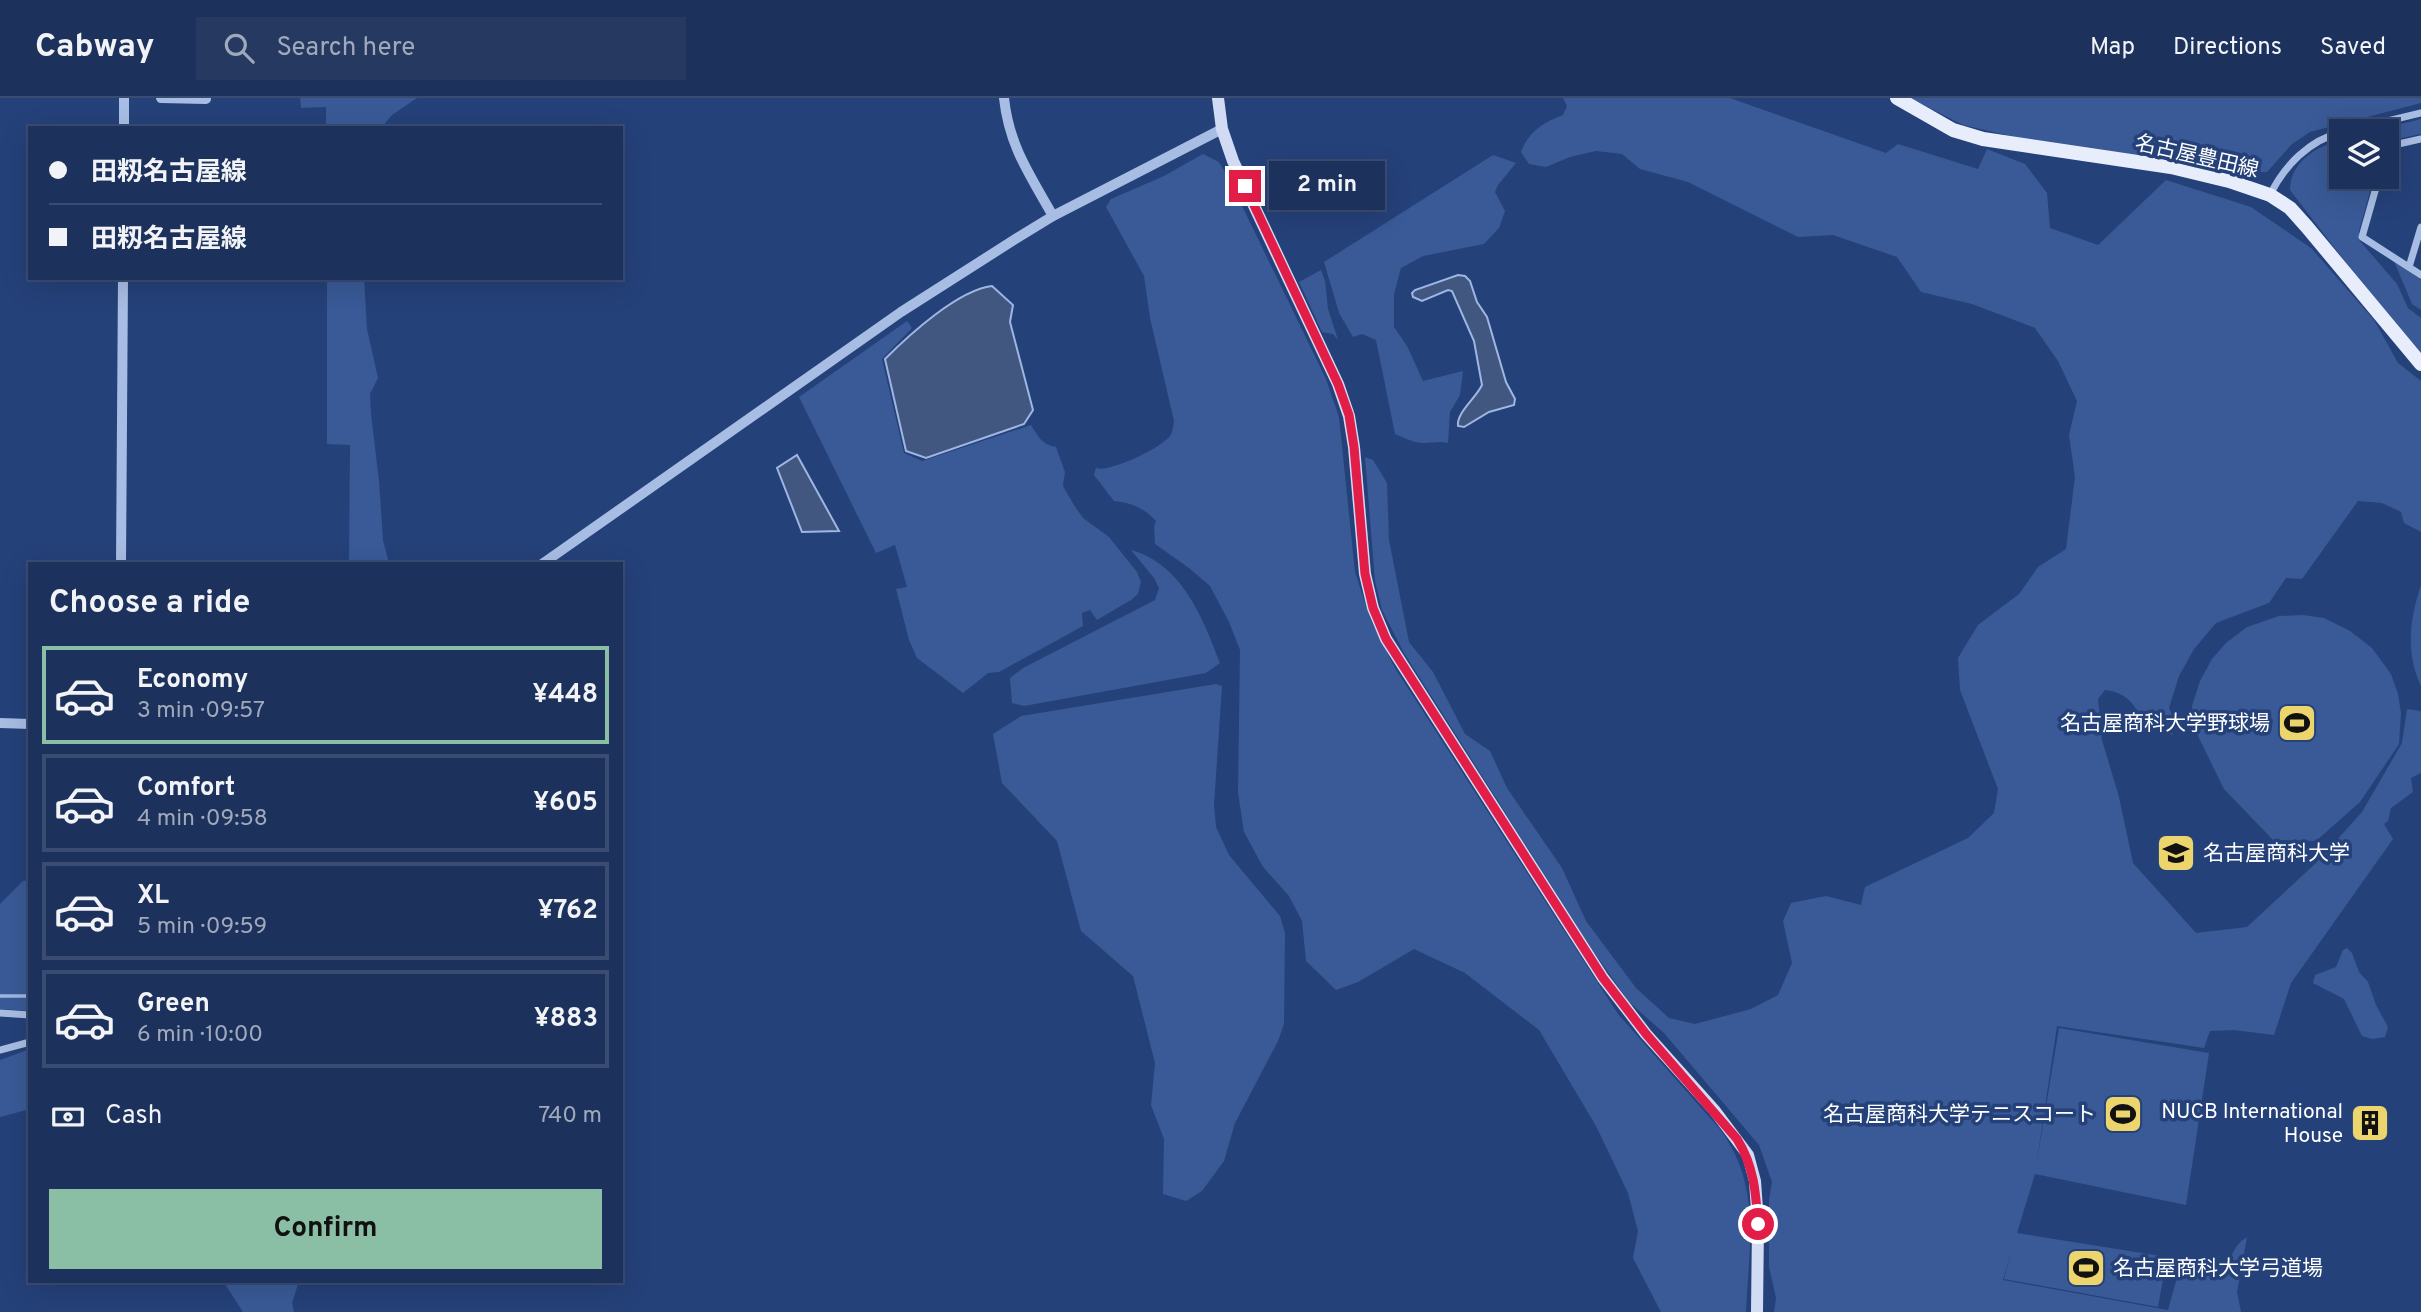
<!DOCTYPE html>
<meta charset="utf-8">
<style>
:root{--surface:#1c315b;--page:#253961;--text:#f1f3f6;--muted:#a0a9bb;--line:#3a4c71;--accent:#8abfa5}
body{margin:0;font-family:Overpass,"Noto Sans JP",sans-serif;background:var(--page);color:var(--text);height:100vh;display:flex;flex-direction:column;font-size:26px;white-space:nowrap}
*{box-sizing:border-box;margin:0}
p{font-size:23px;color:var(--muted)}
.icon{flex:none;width:38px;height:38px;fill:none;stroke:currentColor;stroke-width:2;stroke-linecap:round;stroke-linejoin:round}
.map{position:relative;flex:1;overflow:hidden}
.sheet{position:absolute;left:28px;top:464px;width:595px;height:721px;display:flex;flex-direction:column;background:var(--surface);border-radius:0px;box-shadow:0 7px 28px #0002,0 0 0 2px var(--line)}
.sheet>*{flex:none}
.guide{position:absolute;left:28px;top:28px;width:595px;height:154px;border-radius:0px;box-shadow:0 7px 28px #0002,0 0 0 2px var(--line);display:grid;align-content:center;height:154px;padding:0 21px;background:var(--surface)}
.buttons{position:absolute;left:2329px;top:21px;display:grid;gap:14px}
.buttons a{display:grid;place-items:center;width:70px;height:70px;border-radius:0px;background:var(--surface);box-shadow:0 7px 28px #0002,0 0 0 2px var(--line);font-size:35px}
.end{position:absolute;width:32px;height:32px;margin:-16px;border:9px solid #e11d48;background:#fff;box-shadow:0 0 0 4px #fff}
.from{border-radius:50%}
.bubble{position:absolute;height:49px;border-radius:0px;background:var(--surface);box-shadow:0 7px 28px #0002,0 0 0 2px var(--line);font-size:23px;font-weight:700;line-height:49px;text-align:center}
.guide b{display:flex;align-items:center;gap:24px;height:66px;font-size:26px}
.guide b+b{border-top:2px solid var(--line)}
.guide i{width:18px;height:18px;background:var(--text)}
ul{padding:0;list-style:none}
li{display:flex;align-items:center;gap:21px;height:98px;margin:0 14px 10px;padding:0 7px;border:4px solid var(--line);border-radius:0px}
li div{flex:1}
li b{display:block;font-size:26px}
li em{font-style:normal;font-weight:700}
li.current{border-color:var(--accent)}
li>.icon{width:63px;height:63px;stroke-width:1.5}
h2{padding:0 21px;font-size:32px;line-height:84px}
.pay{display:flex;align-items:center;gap:18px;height:77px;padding:0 21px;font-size:26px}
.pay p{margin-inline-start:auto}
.primary-button{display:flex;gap:14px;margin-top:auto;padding:14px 21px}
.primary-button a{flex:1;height:80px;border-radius:0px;background:var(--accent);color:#111;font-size:28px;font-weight:700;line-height:80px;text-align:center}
header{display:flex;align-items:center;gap:42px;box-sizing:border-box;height:98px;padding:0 35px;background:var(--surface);border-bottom:2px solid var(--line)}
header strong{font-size:33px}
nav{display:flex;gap:38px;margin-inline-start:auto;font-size:24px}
.search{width:490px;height:63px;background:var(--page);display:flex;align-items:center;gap:18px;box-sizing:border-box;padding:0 24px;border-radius:0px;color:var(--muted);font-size:26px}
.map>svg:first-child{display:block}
</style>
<header>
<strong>Cabway</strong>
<div class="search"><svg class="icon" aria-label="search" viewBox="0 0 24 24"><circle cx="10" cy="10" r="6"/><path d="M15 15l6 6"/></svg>Search here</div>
<nav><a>Map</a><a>Directions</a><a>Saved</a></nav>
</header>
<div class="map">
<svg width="2421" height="1214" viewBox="0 0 2421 1214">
<rect width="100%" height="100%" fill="#254179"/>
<g fill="#395a97">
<polygon points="300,0 417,0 392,17 381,30 326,30 326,9 301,10"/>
<path d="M1563 0H1730L1886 55 1898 46 1978 71 1987 51 2025 66 2047 95 2050 130 2098 147 2166 82 2251 109 2311 150 2374 222 2398 265 2421 283V434L2404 425 2401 414 2382 405 2358 403 2302 481 2286 480 2269 505 2216 525 2194 551 2179 578 2169 610 2176 625 2172 637 2142 624C2136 606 2125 594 2105 592L2098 601 2102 642 2119 699 2133 765 2196 835 2247 829 2317 764 2362 714 2402 645 2407 611 2421 613V675L2411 680 2413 694 2391 710 2388 723 2384 726 2393 741 2291 885 2274 937 2234 932 2210 933 2204 950 2057 928 2036 1069 2059 930 2209 955 2186 1107 2035 1076 2017 1135 2167 1159 2158 1209 2004 1181 2012 1151 2003 1182 2168 1212 2178 1176 2205 1174 2219 1177C2232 1165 2231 1148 2247 1139L2237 1194 2241 1214H1774L1776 1200 1769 1169V1102L1772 1084 1759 1047 1664 935 1629 904 1591 850 1404 555 1382 512 1375 483 1365 359 1373 362 1387 385 1389 442 1409 544 1433 574 1465 636 1490 653 1507 690 1562 770 1586 823 1636 890 1669 920 1695 926 1751 911 1778 897 1792 865 1783 823 1791 805 1826 798 1861 807 1865 789 1968 740 1994 715 1998 691 1960 592 1958 560 1978 527 2019 496 2038 469 2066 451 2075 379 2069 337 2077 303 2058 263 2035 230 1972 206 1921 194 1897 159 1833 137 1798 139 1688 84 1640 71 1622 56 1596 53 1570 59 1546 69 1529 66 1521 54C1528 34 1544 24 1563 17L1567 8Z"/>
<polygon points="1910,0 2421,0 2421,5 2310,34 2292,46 2267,74 2242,75 2024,41 1963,27"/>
<polygon points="2421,21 2421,36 2387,43 2387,33 2373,33"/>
<path d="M2341 42 2342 79H2374L2359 133V142L2397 186 2408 210 2421 220V259L2407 244 2290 92C2290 64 2317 48 2341 42Z"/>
<path d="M1203 56 1219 64 1229 81 1326 281 1339 319 1355 474 1371 523 1395 570 1618 916 1719 1030C1762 1087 1749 1147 1746 1214H1661L1633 1160 1638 1133 1628 1095 1596 1028 1539 932 1465 875 1414 851 1358 884 1336 892 1306 863 1302 823 1289 798 1263 769 1244 734 1238 694 1240 552 1229 524 1210 488 1189 470 1155 446 1154 429 1156 423C1144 410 1132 405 1114 403L1094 377 1096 370C1109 375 1161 350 1170 338 1173 334 1173 328 1174 323L1150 220 1144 178 1106 109 1111 101 1164 78Z"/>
<path d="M1493 57 1516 65 1498 87 1495 94 1505 113 1499 130 1484 146 1423 158 1401 170 1394 196V229L1407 248 1423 283 1463 273 1460 297 1450 314 1448 345C1439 343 1432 345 1424 345 1414 345 1404 340 1395 336L1376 242 1362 236 1353 239 1339 215 1324 164Z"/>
<polygon points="2394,163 2421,182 2421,212 2412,206"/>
<polygon points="1321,172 1325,183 1328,211 1338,242 1333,236 1322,234 1299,184"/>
<polygon points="327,180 364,180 367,231 378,280 370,296 371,316 379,383 383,442 389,465 349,465 350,347 327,346"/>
<path d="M907 223 912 230 882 261 904 355 922 363 1031 327C1038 338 1042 347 1056 349L1065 374 1063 388 1074 407 1083 420 1109 439 1137 474 1141 484 1138 496 1131 502 1097 522 1090 512 1082 515 1083 528 999 574 988 575 963 595 917 560 909 542 896 491 907 489 895 447 876 455 799 299Z"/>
<path d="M1131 452C1182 466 1203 520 1220 565L1206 575 1024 608 1012 605 1010 580 1023 570 1155 502 1159 490 1154 480Z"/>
<path d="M2421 487V588C2405 555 2410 520 2421 487Z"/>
<polygon points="2303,517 2324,520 2350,533 2372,550 2391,576 2398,596 2401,615 2399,646 2360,704 2316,743 2273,742 2224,691 2196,634 2192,608 2200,583 2212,561 2226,545 2247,529 2279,518"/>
<polygon points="1216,586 1222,588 1214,707 1216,729 1229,757 1280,818 1285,835 1284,926 1278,943 1235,1025 1224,1063 1202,1093 1186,1103 1163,1096 1164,1041 1151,1007 1155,965 1133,878 1081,833 1057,743 1002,685 993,636 1021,618"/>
<polygon points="30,782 30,913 0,911 0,806 23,783"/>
<polygon points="2347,850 2352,855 2359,874 2368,884 2376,907 2388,929 2385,939 2372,941 2362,938 2344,901 2313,885 2315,877 2336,869 2343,852"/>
<polygon points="30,951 30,1011 0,1019 0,962"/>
<polygon points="223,1183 299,1183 292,1205 294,1214 243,1214"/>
</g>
<g fill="#425780" stroke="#9db6e4" stroke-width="2">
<path d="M1458 177 1465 178 1470 183 1477 204 1487 219 1506 284 1515 301 1514 307 1489 314 1464 329 1458 328C1456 315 1476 300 1482 287L1474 243 1452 193 1448 192 1422 203 1413 199 1412 195 1415 192Z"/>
<path d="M992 188 1013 207 1010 224 1033 312 1024 326 926 360 906 353 885 261C909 237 958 192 992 188Z"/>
<polygon points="797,357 839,433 802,434 777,370"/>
</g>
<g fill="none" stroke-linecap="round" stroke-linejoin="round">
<polyline stroke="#9db6e4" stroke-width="3.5" points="0,898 30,898"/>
<g stroke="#a8bde3" stroke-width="7">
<polyline points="2346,33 2421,15"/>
<polyline points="2387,55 2394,47 2421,41"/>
<polyline points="2379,79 2362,139 2421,177"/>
<path d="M2270 97C2284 68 2309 42 2342 34"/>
<polyline points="2409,169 2421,129"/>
<polyline points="0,915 30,917"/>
<polyline points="0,952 30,944"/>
</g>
<g stroke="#a8bde3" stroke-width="10">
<polyline points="161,0 206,1"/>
<path d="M1004 0C1009 48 1030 77 1053 118"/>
<polyline points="124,30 124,0"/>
<polyline points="121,466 123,180"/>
<polyline points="542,466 901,214 1017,140 1053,118 1222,31"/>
<polyline points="0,625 30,626"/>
</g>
<polyline stroke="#d1dcf4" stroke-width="12" points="1218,0 1222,31 1233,63 1338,286 1349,318 1354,349 1365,476 1373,510 1386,541 1603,880 1646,936 1715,1013 1748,1057 1755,1083 1758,1126 1757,1214"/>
<polyline stroke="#e8edfc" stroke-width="14" points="1897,0 1953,32 1983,41 2171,69 2229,83 2270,97 2290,110 2307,129 2421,266"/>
</g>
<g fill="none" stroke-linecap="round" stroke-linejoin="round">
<path stroke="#e11d48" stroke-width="9" d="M1245 88 1338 286 1349 317 1354 349 1365 476 1373 510 1386 541 1603 880 1646 936 1737 1041C1754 1068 1756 1095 1758 1126"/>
</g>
<defs>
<g id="stadium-square" transform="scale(2.0125)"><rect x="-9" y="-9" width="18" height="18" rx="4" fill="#ecd56d" stroke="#254179"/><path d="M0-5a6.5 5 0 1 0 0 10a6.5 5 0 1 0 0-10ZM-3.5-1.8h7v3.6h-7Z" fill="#111"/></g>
<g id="university-square" transform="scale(2.0125)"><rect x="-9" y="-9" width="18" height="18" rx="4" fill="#ecd56d" stroke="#254179"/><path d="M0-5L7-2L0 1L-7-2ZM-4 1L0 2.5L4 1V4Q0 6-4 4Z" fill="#111"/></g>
<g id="building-square" transform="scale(2.0125)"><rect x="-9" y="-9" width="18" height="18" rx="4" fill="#ecd56d" stroke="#254179"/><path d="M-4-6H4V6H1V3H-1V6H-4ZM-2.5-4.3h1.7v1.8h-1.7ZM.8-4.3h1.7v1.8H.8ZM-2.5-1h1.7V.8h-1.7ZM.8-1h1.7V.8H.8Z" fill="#111"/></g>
</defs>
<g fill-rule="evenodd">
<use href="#stadium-square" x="2297" y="625"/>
<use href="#university-square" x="2176" y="755"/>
<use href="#stadium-square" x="2123" y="1016"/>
<use href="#building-square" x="2370" y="1025"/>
<use href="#stadium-square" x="2086" y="1170"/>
</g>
<g text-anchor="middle" stroke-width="7" stroke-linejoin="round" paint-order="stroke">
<g font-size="21" fill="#fff" stroke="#254179">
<text transform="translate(2197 58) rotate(13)" y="7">名古屋豊田線</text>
</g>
<g font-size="21" fill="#fff" stroke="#254179" text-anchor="end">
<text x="2270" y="632">名古屋商科大学野球場</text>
<text x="2203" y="762" text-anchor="start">名古屋商科大学</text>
<text x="2343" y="1020">NUCB International<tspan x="2343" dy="24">House</tspan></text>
<text x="2096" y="1023">名古屋商科大学テニスコート</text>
<text x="2113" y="1177" text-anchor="start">名古屋商科大学弓道場</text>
</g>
</g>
</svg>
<div class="buttons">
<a><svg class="icon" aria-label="layers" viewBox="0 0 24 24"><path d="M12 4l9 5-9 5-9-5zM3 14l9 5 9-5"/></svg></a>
</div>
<i class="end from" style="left:1758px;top:1126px"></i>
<i class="end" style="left:1245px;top:88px"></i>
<div class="bubble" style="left:1269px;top:63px;width:116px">2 min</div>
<div class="guide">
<b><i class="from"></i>田籾名古屋線</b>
<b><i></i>田籾名古屋線</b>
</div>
<section class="sheet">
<h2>Choose a ride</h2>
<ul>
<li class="current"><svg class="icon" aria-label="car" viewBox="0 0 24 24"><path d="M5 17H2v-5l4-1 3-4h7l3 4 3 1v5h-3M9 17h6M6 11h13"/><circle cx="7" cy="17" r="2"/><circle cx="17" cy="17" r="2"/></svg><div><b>Economy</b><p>3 min · 09:57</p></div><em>¥448</em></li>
<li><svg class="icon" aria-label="car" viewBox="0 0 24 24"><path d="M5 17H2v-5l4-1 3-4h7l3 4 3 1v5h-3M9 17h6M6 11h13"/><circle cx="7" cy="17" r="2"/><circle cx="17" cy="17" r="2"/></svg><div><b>Comfort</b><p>4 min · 09:58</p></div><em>¥605</em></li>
<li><svg class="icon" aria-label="car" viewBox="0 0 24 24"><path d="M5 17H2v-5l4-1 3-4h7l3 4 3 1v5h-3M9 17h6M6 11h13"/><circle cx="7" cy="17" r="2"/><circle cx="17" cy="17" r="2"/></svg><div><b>XL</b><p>5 min · 09:59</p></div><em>¥762</em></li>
<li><svg class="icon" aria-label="car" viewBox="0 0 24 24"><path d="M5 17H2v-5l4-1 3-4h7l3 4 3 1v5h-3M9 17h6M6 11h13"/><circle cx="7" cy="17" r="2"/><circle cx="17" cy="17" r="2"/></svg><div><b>Green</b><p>6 min · 10:00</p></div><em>¥883</em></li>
</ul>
<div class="pay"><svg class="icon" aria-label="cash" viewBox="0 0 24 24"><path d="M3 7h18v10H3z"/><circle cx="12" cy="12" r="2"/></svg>Cash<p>740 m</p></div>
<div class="primary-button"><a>Confirm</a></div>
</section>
</div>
